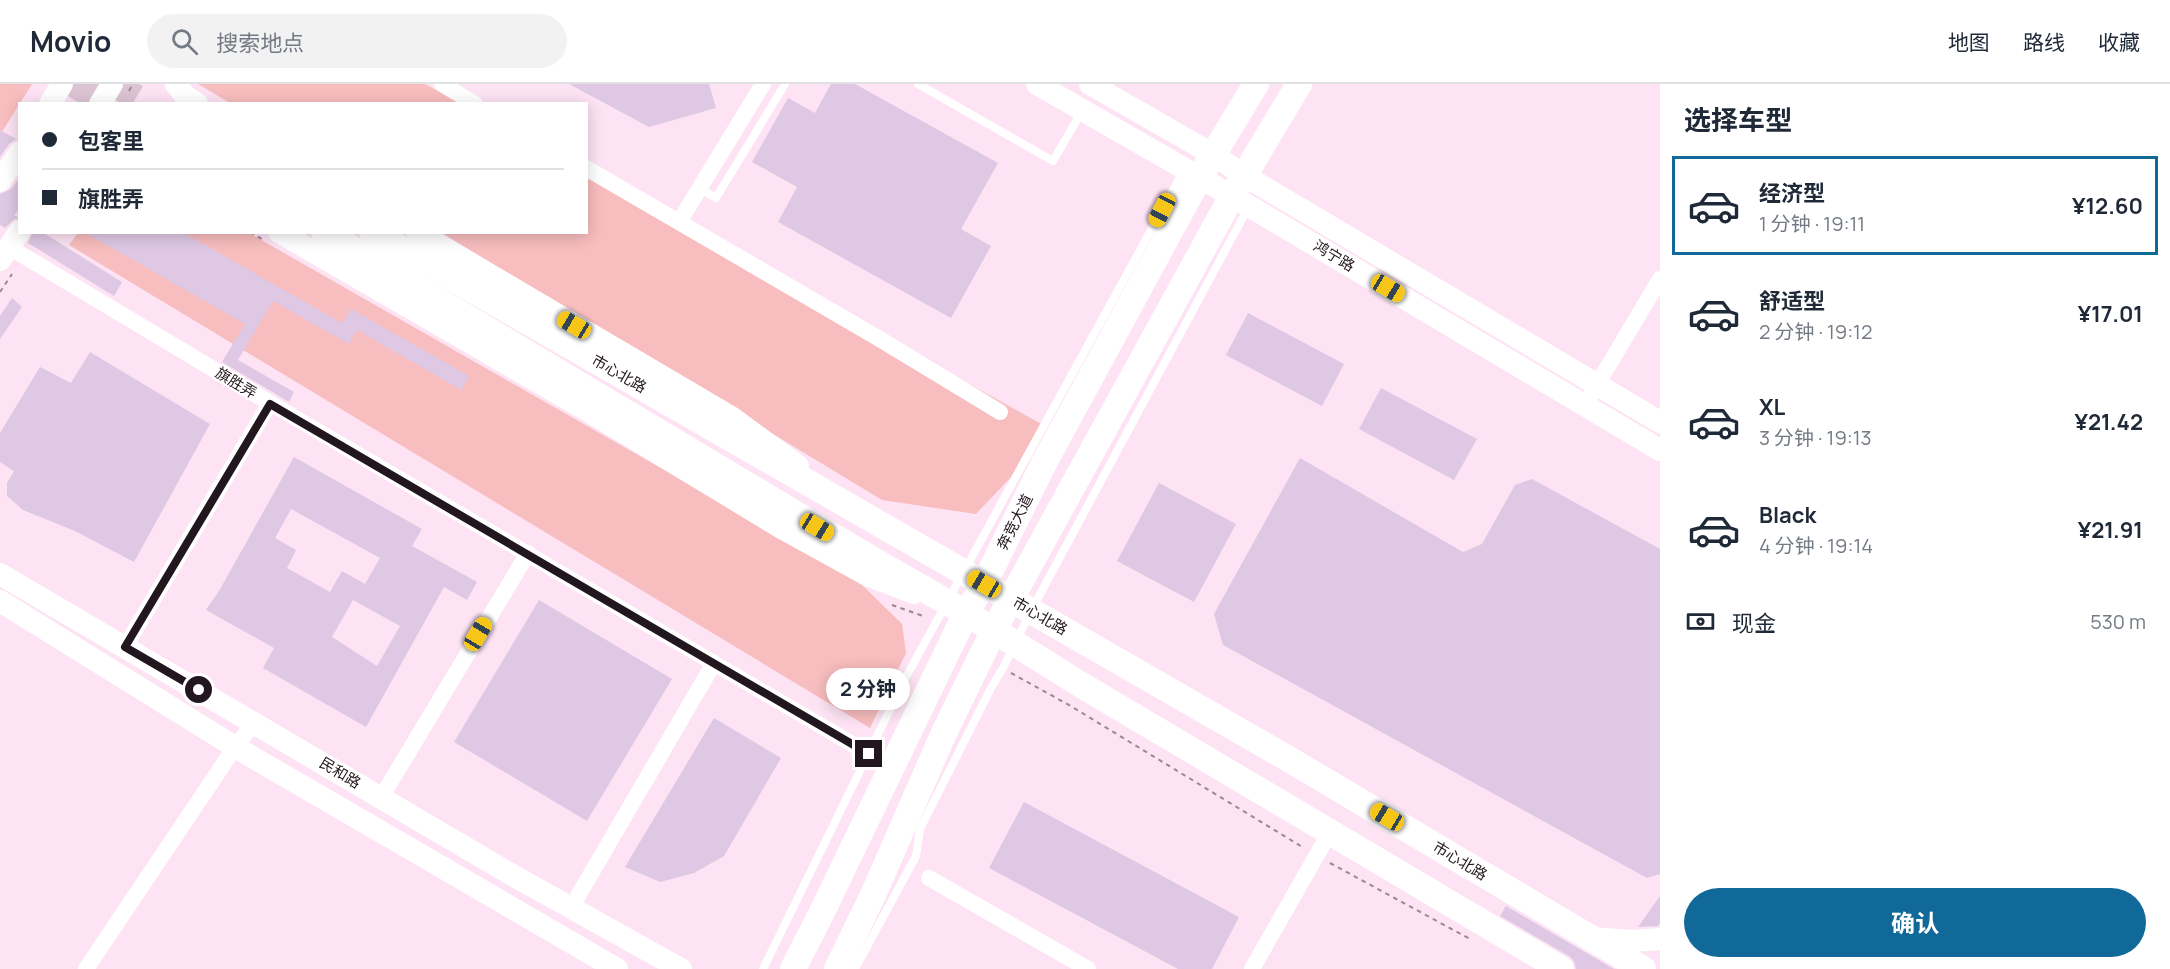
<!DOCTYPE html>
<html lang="zh">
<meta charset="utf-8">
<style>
:root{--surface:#fff;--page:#f2f2f3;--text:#1f2937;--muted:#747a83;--line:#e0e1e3;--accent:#116999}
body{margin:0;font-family:Manrope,"Noto Sans SC",sans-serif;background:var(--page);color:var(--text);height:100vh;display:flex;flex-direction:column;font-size:22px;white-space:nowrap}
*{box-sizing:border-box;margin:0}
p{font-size:20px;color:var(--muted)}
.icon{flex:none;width:33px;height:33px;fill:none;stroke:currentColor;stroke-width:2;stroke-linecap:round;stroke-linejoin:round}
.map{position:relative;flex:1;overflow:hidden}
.panel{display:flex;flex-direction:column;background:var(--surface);width:510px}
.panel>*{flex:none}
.top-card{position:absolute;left:18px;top:18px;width:570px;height:132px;border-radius:0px;box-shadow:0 3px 15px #0003;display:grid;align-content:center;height:132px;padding:0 24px;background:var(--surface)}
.end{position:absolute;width:27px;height:27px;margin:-14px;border:8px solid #22171e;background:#fff;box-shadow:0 0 0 3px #fff}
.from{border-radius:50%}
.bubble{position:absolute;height:42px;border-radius:21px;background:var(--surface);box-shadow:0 3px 15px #0003;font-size:20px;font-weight:700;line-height:42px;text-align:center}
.car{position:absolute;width:18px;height:36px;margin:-18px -9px;border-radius:8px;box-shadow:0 0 4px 2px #0007;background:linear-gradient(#f5c518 24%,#345 0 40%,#f5c518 0 76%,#345 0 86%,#f5c518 0)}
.top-card b{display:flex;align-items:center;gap:21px;height:57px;font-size:22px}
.top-card b+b{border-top:2px solid var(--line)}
.top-card i{width:15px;height:15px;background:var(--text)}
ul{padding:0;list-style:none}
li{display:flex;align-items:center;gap:18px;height:99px;margin:0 12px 9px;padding:0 12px;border:3px solid transparent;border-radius:0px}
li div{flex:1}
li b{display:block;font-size:22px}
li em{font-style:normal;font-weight:700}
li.selected{border-color:var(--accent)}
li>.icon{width:54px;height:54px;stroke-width:1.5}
h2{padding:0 24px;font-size:27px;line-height:72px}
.pay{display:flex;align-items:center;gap:15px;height:66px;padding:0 24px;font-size:22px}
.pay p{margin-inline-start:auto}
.button{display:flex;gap:12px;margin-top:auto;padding:12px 24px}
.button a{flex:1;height:69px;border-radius:36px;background:var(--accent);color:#fff;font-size:24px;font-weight:700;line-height:69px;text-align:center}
header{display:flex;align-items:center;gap:36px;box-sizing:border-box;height:84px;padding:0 30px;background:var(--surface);border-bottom:2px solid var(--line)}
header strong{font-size:28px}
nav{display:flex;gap:33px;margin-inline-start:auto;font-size:21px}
.search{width:420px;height:54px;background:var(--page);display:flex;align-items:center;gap:15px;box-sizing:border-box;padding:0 21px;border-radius:33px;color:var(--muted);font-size:22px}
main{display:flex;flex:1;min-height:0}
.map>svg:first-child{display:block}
</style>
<header>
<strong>Movio</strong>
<div class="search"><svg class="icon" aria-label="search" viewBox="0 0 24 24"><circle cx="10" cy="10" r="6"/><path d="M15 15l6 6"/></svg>搜索地点</div>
<nav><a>地图</a><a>路线</a><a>收藏</a></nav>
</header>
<main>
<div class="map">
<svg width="1660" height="885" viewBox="0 0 1660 885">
<rect width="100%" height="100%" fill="#fde3f4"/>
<g fill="#f8bdbe">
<polygon points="0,0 32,0 0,51"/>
<polygon points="198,0 425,0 461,19 230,19"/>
<polygon points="587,89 1045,342 1030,373 976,430 882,416 442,149 586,148"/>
<polygon points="78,149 249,149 857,496 902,540 906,569 870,644 69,161"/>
</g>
<g fill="#dec8e4" fill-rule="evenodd">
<polygon points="569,0 709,0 716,24 649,43"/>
<polygon points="831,0 855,0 998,79 961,145 991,162 951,234 778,138 797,103 752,78 788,14 815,29"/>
<polygon points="0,46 16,55 9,60 0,73"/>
<polygon points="20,93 20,124 14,131 19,134 14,135 5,144 0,141 0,110 11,105"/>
<polygon points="33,148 42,148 122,198 114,212 28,159"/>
<polygon points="84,148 182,148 342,239 351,225 469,292 461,306 357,246 349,260 273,217 238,276 294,308 289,318 222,278 245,240"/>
<polygon points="12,214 22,223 0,255 0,232"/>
<polygon points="1248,229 1344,280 1322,322 1226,271"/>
<polygon points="90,268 210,340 134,478 75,447 23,426 7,412 7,399 14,387 0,378 0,349 40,283 71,299"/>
<polygon points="1381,304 1477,355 1454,396 1359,345"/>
<path d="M294 373 422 445 412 462 477 498 467 516 444 503 366 643 263 584 274 564 206 526 219 507ZM291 425 380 474 365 500 342 487 330 508 287 484 296 466 275 454ZM353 516 400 542 377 582 332 553Z"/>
<polygon points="1300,374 1463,468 1482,460 1515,401 1532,395 1660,465 1660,790 1647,794 1223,561 1214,530"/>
<polygon points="1159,399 1236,440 1194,518 1117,477"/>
<polygon points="539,516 672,595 587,737 454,658"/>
<polygon points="714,634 781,674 724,772 694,789 660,798 625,783"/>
<polygon points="1024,718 1239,833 1212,885 1178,885 989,784"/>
<polygon points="1660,812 1660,839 1658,842 1638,843"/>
<polygon points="1506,822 1614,885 1576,885 1574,877 1569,872 1500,832"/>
</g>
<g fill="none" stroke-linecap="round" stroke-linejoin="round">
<g stroke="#dcc4d4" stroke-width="26" stroke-dasharray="26 13" stroke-linecap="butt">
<polyline points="73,0 106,20"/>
<polyline points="114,0 147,20"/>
</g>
<g stroke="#9c8895" stroke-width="2" stroke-dasharray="4.5 4.5" stroke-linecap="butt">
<polyline points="129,7 133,0"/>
<polyline points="250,148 262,155"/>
<polyline points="0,208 12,190"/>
<polyline points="892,521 926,533"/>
<polyline points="1011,589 1069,621 1304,764"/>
<polyline points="1330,779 1470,855"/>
</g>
<g stroke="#fff" stroke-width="8">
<polyline points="918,0 1053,77 1082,27"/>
<polyline points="699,104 716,114 785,0"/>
<polyline points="763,885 906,593 1184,86"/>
<polyline points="855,885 916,772 920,745 991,604 1003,584 1031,527 1249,122"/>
</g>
<g stroke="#fff" stroke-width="16">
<polyline points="442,0 475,20"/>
<polyline points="586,84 878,254 1000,328"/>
<polyline points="679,138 763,0"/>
<polyline points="9,163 270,319 869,670"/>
<polyline points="1585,321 1660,195"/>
<polyline points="125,563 270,319"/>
<polyline points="381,714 528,469"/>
<polyline points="929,794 1088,885"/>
<polyline points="571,824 714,579"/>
<polyline points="86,885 235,663 255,638"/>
<polyline points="1252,885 1330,748"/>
</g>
<g stroke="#fff" stroke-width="22">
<polyline points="176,0 185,12 197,20"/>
<polyline points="1037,0 1232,112 1660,366"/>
<polyline points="1090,0 1214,71 1245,92 1660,338"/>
<polyline points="50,20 62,0"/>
<polyline points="100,20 112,0"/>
<polyline points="0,97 20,68"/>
<polyline points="279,148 585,325 780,443 869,492 914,509"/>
<polyline points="417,148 731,333 798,382"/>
<polyline points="0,176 20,147"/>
<polyline points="0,490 514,792 681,885"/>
<polyline points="0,517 235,663 617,885"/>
<polyline points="1591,854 1633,857 1660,855"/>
</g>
<g stroke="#fff" stroke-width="26">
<polyline points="324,148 873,476 966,529 1083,602 1561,885"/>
<polyline points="372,148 1292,677 1643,885"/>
<polyline points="793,885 823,826 966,529 984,500 1043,381 1199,94 1256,0"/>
<polyline points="837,885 873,811 943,651 994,546 1232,112 1299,0"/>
</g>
</g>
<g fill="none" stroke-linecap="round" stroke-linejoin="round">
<polyline stroke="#22171e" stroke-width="8" points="199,606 125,563 270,320 869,670"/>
</g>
<g text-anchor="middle" stroke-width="4.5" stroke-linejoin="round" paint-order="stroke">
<g font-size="15" fill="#22171e" stroke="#fff">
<text transform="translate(1334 172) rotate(31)" y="5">鸿宁路</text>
<text transform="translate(619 290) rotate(30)" y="5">市心北路</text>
<text transform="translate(236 299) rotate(31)" y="5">旗胜弄</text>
<text transform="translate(1015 438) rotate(-63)" y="5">奔竞大道</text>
<text transform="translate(1040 532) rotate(30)" y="5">市心北路</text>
<text transform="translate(340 689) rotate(31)" y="5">民和路</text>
<text transform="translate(1460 777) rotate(31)" y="5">市心北路</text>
</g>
</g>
</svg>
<i class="end from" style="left:199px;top:606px"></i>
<i class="end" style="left:869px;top:670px"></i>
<div class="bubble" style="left:826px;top:584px;width:84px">2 分钟</div>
<i class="car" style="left:1162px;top:126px;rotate:208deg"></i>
<i class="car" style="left:1388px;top:204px;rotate:121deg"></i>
<i class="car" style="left:574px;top:241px;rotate:300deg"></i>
<i class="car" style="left:817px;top:443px;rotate:121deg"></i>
<i class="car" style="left:984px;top:500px;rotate:300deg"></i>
<i class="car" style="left:478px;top:550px;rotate:31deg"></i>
<i class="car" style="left:1387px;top:733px;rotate:301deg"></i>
<div class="top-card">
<b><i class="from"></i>包客里</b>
<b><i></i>旗胜弄</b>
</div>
</div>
<section class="panel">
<h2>选择车型</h2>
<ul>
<li class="selected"><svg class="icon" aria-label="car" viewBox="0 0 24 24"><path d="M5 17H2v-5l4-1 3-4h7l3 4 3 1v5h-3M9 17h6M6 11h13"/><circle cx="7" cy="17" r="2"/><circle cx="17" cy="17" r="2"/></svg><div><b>经济型</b><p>1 分钟 · 19:11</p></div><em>¥12.60</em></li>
<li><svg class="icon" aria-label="car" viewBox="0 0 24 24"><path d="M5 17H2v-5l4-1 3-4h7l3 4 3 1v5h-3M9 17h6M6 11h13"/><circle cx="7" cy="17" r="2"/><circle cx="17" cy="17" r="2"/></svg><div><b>舒适型</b><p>2 分钟 · 19:12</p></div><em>¥17.01</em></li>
<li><svg class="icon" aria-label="car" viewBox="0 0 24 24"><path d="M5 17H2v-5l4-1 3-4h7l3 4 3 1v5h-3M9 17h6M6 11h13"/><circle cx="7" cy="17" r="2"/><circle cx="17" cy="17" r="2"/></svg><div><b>XL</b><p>3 分钟 · 19:13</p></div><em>¥21.42</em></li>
<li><svg class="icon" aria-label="car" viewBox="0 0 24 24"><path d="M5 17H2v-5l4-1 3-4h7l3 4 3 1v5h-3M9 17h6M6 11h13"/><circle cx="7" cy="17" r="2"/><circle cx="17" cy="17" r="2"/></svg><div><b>Black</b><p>4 分钟 · 19:14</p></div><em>¥21.91</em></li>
</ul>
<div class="pay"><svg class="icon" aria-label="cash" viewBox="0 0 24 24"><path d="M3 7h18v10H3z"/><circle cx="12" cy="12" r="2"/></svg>现金<p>530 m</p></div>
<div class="button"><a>确认</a></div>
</section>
</main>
